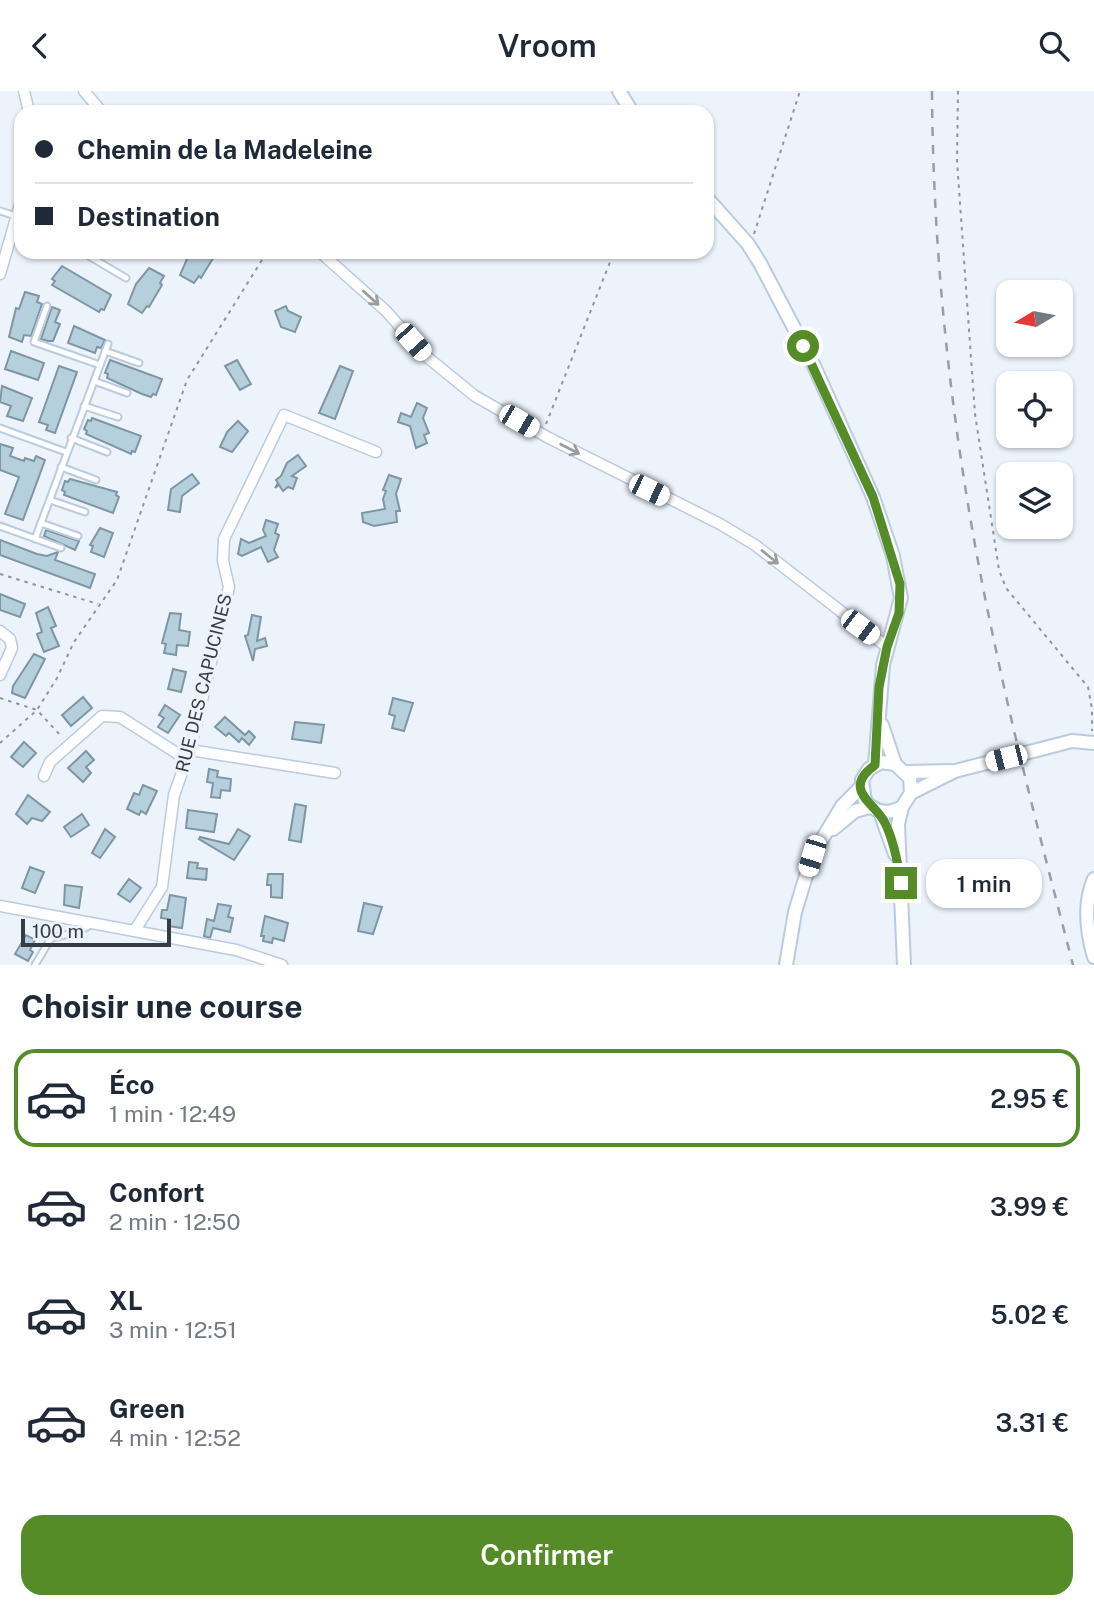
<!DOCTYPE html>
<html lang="fr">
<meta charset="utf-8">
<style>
:root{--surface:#fff;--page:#f2f2f3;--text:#1f2937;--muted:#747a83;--line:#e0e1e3;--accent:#558c27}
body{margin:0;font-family:"Public Sans",sans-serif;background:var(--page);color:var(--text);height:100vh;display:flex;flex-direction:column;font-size:26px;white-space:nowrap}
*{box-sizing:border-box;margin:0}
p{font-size:23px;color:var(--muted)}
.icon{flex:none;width:38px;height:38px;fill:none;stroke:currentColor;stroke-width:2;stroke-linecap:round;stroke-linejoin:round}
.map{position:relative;height:874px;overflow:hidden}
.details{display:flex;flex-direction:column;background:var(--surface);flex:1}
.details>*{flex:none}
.hud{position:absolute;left:14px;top:14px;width:700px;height:154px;border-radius:21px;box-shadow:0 2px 5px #0004;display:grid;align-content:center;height:154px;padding:0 21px;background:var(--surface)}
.needle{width:46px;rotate:260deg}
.fabs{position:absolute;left:996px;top:189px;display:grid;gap:14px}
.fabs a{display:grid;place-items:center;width:77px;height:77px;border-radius:14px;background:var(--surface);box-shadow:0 2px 5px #0004;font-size:35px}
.scale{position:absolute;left:21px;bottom:18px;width:150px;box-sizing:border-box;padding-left:7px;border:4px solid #363c44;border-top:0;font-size:19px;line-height:24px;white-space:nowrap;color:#363c44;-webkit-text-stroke:5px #ecf3fb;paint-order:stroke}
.end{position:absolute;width:32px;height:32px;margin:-16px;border:9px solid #558c27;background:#fff;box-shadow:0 0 0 4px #fff}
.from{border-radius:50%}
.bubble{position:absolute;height:49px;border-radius:21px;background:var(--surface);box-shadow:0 2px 5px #0004;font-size:23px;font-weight:600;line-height:49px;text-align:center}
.car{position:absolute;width:21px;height:42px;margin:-21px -10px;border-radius:9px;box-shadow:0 0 5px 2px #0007;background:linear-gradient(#fff 24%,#345 0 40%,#fff 0 76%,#345 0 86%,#fff 0)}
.hud b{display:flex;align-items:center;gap:24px;height:66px;font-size:26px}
.hud b+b{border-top:2px solid var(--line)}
.hud i{width:18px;height:18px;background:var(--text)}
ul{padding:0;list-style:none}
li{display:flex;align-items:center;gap:21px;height:98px;margin:0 14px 10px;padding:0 7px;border:4px solid transparent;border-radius:21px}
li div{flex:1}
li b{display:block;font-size:26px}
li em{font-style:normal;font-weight:600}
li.active{border-color:var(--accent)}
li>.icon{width:63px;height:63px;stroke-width:1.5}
h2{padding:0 21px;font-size:32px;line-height:84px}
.primary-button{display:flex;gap:14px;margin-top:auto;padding:14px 21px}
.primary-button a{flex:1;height:80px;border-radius:21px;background:var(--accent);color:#fff;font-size:28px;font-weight:600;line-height:80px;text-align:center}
header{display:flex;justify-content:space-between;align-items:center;height:91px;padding:0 21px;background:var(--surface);font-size:32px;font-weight:600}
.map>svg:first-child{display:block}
</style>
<header><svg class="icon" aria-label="back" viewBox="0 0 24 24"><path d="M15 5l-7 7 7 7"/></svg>Vroom<svg class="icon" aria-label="search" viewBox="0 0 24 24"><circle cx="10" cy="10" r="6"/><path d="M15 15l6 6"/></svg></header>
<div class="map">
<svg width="1094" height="874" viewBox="0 0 1094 874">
<rect width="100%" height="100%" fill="#ecf3fb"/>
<g fill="#b5cfdc" stroke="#7e96a3" stroke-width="2">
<polygon points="190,161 208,161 215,164 201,187 199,185 194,192 180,184"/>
<polygon points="62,175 111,204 104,219 101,218 99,221 52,194 55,190 52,188"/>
<polygon points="149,177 164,185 160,192 162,194 149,216 147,215 142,222 128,213 136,193"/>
<polygon points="25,201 39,205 37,211 42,213 31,245 24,244 22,251 9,246 16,217 19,218"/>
<polygon points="286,215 288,220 301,226 295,241 281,236 275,220"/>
<polygon points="52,216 60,219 55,231 60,233 53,250 48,250 41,248"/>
<polygon points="74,235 105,249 101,257 97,256 95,262 68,252"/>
<polygon points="11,260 44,272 38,289 5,278"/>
<polygon points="110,269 162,288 156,304 153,303 151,306 142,303 107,287 108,283 105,282"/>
<polygon points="237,269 251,293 240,299 225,275"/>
<polygon points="59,275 77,281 55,342 46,339 48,334 39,331"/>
<polygon points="340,275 353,280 335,328 319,322"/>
<polygon points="2,295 32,307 23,330 7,325 11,315 0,311"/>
<polygon points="417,312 427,317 423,327 429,342 424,344 427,352 416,357 410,335 398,331 401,322 411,326"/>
<polygon points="92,327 141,345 135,361 132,360 131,363 86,343 87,340 84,338 88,329 91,330"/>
<polygon points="238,330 248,340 232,361 220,356 227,341"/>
<polygon points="0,353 13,357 10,365 24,370 25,367 34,370 36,365 45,369 23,429 5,423 19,386 0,379"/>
<polygon points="298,364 306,375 292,385 297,387 293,398 288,396 283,400 279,394 275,397 278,392 276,389 281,385 287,372"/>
<polygon points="192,383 199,392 182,405 180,421 168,419 171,398"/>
<polygon points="389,384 401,388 396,403 400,420 396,420 397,431 374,435 363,431 362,422 385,418 383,408 386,400 383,399"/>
<polygon points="70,388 117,401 116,404 119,406 113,422 64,404 65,401 62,399 65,390 68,391"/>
<polygon points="266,429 278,433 275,442 279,444 274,459 278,466 268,471 261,456 242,465 238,463 241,448 249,452 266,445 263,439"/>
<polygon points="100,437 113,442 104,466 91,461 93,455 90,454"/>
<polygon points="46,439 79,450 75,459 44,445"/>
<polygon points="0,449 37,463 47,465 58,461 55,469 95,483 90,497 0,464"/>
<polygon points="0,503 25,513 20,526 0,519"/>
<polygon points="48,516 56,535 51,537 59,555 44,561 37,543 42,541 36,522"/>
<polygon points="170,522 181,523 179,539 190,541 188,555 177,554 176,564 164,562 166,553 162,552"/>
<polygon points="252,524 261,526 257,550 265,547 267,555 255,558 253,570 245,545 248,544"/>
<polygon points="34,563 45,568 25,607 12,602 13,595"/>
<polygon points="173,578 186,581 181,601 168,598"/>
<polygon points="83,606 92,617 71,635 62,624"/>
<polygon points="393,607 413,612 404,640 392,637 395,625 389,623"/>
<polygon points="165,614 180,624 168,642 158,636 164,627 159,624"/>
<polygon points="225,626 245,644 249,640 255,646 249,654 242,647 239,651 229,642 226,645 215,636"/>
<polygon points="295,631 324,634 321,652 292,648"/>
<polygon points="24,651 36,662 23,676 11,666"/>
<polygon points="86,660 94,669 86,676 91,682 83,691 68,677"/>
<polygon points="209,678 218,680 217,686 231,688 230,700 221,699 220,707 211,706 213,692 207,691"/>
<polygon points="143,694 157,700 146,723 141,720 139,724 127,718 134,702 139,704"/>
<polygon points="28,704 50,721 42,730 32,727 27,733 16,723"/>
<polygon points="295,713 306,715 301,751 289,749"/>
<polygon points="188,719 217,723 214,741 186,737"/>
<polygon points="82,723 89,734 71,746 64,736"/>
<polygon points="105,738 115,746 100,767 92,762"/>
<polygon points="238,738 250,745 234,769 199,748 200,746 229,753"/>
<polygon points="189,771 198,772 197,777 207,778 206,789 187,787"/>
<polygon points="30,776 44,781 35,802 22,797"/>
<polygon points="268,783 283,783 282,807 271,806 271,794 267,794"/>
<polygon points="129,788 141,797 130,811 118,803"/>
<polygon points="65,794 82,796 79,817 64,814"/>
<polygon points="170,804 186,807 182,837 168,835 169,828 161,827 162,819 167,819"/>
<polygon points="364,812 382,816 373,843 358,840"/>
<polygon points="218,813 231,815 228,826 233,827 230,841 213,837 210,847 204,845 207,828 214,830"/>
<polygon points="265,825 288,832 284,850 273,847 272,852 263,850 264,845 261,845"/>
<polygon points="26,844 35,849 30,859 33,861 28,870 15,863"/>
</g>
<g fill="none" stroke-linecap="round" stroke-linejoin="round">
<g stroke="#bbcbdf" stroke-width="9">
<g id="service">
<polyline points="0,120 16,125"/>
<polyline points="82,161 126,187"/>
<polyline points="47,215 34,251 100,274"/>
<polyline points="105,260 139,272"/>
<polyline points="94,290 127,302"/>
<polyline points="84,315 118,326"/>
<polyline points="0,337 66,361"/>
<polyline points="71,347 107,361"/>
<polyline points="61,376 96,389"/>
<polyline points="50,409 85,421"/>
<polyline points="41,432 78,445"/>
<polyline points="0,435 61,457"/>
<polyline points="35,448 108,253"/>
<polyline points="35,874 51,847 78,841 92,833"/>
</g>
</g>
<g stroke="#bbcbdf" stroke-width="13">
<g id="minor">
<polyline points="24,0 29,21"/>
<polyline points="84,0 102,21"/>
<polyline points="320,161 386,220 427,266 475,305 547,346 720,433 755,454 887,556"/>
<polyline points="0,183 21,110"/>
<polyline points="0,540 10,548 12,557 0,584"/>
<polyline points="190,659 335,682"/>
<polyline points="44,685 50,671 102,625 120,626 186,668"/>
<polyline points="0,815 236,859 282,874"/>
<polyline points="135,839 162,796 174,704 190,659 229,496 223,470 224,448 284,324 376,361"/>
</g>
</g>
<g stroke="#bbcbdf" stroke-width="16">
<g id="tertiary">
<polyline points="619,0 632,21"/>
<polyline points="707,107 748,153 760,172 814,275 873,406 893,465 901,507 883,574 875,674"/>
<polyline points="882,634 895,673"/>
<polyline points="1045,657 1072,650 1094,652"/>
<polyline points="906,681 951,680"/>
<polyline points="911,702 955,680 1006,667"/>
<path d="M902 716C888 724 876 722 865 710L862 689 869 678 881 671 895 673 910 687 911 702 902 716 898 733 904 874"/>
<polyline points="880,721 895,763"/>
<polyline points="833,738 855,720 870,716"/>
<path d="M1094 788C1083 813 1087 842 1094 866"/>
<polyline points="786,874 795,821 812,765 842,715 861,696"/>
</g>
</g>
<g stroke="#8f959d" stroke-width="2" stroke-dasharray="3.5 5" stroke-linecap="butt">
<polyline points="958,0 957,70 975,323 999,479 1006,497 1088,596 1092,618 1092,640"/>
<polyline points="754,143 800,0"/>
<polyline points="546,333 614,161"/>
<polyline points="0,483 98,513"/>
<polyline points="0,607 37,619 62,646"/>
<polyline points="0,652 37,619 57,587 74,551 117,489 187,289 267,161"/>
</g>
<use href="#service" stroke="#fff" stroke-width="5"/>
<use href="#minor" stroke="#fff" stroke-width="10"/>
<use href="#tertiary" stroke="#fff" stroke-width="12"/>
<path stroke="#989ea6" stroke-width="2.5" stroke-dasharray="9 9" stroke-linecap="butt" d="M932 0C933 182 955 368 993 545 1016 656 1045 765 1073 874"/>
<g stroke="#bbcbdf" stroke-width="16" stroke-linecap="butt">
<polyline id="tertiary-bridge" points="1006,667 1045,657"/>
</g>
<use href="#tertiary-bridge" stroke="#fff" stroke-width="12"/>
</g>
<defs><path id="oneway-shaft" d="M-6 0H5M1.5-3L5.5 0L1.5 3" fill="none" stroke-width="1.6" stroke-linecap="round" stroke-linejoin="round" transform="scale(1.75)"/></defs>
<g stroke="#9a9ea2">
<use href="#oneway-shaft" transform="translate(371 207) rotate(42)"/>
<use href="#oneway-shaft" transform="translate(570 358) rotate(27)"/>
<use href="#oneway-shaft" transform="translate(770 466) rotate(39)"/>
</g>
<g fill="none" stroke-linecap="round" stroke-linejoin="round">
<path stroke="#558c27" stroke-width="9" d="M803 255 873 406 900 493 899 522 887 556 879 596 875 674C840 699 877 713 885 732 894 750 898 772 901 792"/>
</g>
<g text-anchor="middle" stroke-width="7" stroke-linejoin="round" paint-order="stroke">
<g font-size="18" fill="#363c44" stroke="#ecf3fb">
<text transform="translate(204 592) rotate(-76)" y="6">RUE DES CAPUCINES</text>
</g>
</g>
</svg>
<div class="fabs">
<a><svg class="needle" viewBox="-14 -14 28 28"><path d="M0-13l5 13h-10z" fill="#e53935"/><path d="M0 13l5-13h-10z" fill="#747a83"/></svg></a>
<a><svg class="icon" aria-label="locate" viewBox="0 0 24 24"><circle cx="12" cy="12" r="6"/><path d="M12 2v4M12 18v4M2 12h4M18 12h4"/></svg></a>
<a><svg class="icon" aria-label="layers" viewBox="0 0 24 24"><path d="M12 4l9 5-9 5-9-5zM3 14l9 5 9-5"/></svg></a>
</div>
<div class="scale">100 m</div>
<i class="end from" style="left:803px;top:255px"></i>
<i class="end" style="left:901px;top:792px"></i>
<div class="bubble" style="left:926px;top:768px;width:116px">1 min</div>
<i class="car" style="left:413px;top:251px;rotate:138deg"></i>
<i class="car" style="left:519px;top:330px;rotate:120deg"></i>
<i class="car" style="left:649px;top:399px;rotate:116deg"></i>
<i class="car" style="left:860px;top:536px;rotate:127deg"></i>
<i class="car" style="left:1006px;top:667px;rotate:256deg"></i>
<i class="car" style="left:812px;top:765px;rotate:197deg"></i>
<div class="hud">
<b><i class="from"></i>Chemin de la Madeleine</b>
<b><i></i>Destination</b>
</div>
</div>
<section class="details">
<h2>Choisir une course</h2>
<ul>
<li class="active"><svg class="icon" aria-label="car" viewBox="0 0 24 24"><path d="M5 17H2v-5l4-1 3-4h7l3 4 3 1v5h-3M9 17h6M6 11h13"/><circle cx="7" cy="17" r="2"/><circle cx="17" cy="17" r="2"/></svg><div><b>Éco</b><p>1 min · 12:49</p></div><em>2.95 €</em></li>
<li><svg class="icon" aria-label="car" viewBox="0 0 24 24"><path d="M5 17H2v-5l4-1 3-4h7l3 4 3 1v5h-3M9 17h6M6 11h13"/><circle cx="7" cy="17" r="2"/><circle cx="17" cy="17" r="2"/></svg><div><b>Confort</b><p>2 min · 12:50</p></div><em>3.99 €</em></li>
<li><svg class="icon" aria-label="car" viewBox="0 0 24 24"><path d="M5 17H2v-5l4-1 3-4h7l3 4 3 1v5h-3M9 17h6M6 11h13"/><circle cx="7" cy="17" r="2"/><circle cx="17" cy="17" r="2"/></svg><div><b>XL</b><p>3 min · 12:51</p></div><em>5.02 €</em></li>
<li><svg class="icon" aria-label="car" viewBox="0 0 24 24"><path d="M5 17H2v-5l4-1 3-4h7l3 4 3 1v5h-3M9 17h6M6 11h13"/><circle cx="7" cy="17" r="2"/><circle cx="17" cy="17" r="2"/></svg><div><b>Green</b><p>4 min · 12:52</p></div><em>3.31 €</em></li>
</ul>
<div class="primary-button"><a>Confirmer</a></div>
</section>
